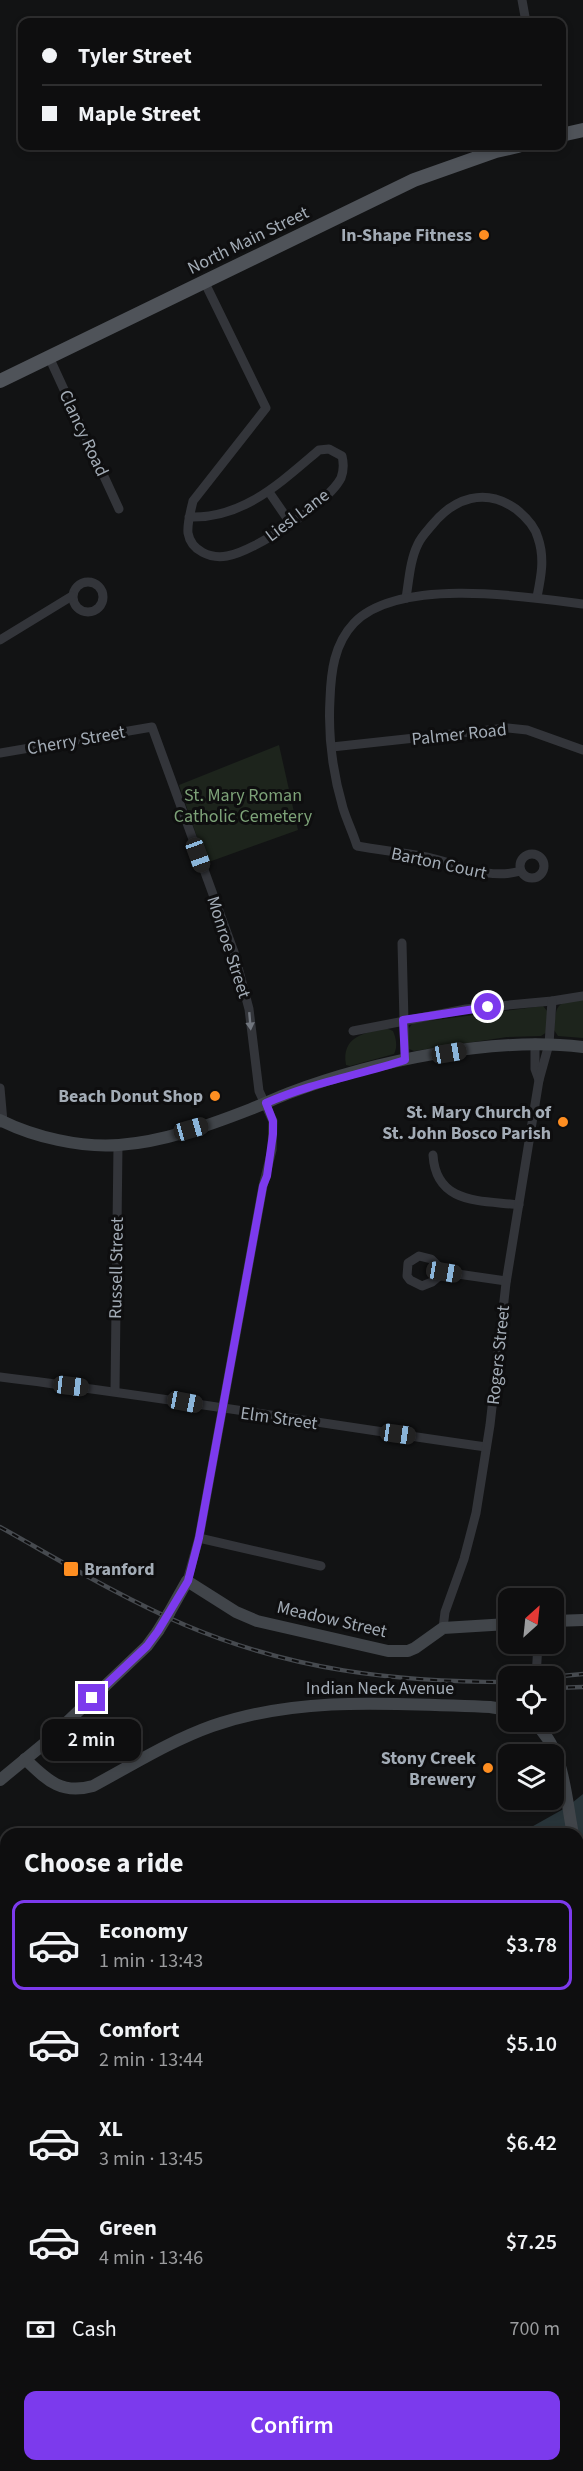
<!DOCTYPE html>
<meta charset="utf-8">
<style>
:root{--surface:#0e0e0f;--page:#1c1c1d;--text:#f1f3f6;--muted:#9b9c9e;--line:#2e2e2f;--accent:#7c3aed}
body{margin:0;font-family:"Source Sans 3",sans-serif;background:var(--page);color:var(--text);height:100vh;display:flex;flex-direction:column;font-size:22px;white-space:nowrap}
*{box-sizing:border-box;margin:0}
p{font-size:20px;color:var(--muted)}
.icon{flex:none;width:33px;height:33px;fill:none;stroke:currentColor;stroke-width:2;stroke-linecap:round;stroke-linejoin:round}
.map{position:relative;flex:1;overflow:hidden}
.sheet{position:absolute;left:0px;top:1828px;width:584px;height:644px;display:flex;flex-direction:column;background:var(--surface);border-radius:18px 18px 0 0;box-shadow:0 3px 9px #0003,0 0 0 2px var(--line)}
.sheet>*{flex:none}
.guide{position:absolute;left:18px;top:18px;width:548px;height:132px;border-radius:12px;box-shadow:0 3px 9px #0003,0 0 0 2px var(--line);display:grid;align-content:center;height:132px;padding:0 24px;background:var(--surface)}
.needle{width:39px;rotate:27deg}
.tools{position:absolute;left:498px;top:1588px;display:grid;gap:12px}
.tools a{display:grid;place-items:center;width:66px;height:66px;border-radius:12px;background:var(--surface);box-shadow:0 3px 9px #0003,0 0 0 2px var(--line);font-size:30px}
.end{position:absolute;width:27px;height:27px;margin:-14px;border:8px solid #7c3aed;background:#fff;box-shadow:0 0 0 3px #fff}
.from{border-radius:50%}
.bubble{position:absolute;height:42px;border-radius:12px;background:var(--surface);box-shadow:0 3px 9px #0003,0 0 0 2px var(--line);font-size:20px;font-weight:600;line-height:42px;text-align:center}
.car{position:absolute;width:18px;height:36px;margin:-18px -9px;border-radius:8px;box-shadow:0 0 4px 2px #0007;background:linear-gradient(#222 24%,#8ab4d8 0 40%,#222 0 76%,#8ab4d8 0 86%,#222 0)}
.guide b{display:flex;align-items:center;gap:21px;height:57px;font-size:22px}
.guide b+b{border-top:2px solid var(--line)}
.guide i{width:15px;height:15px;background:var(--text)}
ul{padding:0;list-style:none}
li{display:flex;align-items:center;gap:18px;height:90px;margin:0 12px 9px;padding:0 12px;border:3px solid transparent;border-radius:12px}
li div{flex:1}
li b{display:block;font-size:22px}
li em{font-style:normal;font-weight:600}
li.current{border-color:var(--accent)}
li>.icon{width:54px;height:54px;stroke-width:1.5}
h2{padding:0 24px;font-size:27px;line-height:72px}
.pay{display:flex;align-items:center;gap:15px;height:66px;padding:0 24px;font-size:22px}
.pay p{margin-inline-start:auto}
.button{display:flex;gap:12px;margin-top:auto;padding:12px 24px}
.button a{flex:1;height:69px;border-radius:12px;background:var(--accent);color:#fff;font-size:24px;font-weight:600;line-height:69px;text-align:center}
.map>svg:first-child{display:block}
</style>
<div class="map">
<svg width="583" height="2471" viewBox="0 0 583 2471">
<rect width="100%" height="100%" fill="#121314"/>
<g fill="#1d241c">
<polygon points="279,745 298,830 206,863 179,785"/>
<path d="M583 999V1038L558 1036 554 1030C556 1003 556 1003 583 999Z"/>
<polygon points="543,1006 548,1012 547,1032 541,1036 507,1037 414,1051 409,1049 408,1029 413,1023"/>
<path d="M386 1028 393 1031C396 1038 398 1047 394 1054L350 1066 346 1065C341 1036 365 1033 386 1028Z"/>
<polygon points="0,2133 6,2134 6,2409 0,2408"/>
</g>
<g fill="#283439">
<polygon points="583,1794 583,1857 578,1860 578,1834 519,1834 567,1807"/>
<polygon points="0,1996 6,1997 6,2134 0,2133"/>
</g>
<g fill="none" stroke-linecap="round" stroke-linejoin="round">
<g stroke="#33353a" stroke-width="9">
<polyline points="522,0 526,22"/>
<polyline points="49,357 119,509"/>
<polyline points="269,492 291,524"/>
<path d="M189 517C243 519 280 483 319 450L329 449 342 456C344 464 344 470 341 478 329 502 254 552 227 556 211 559 191 551 188 533 187 523 191 510 193 501L266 408 204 281"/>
<circle cx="88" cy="597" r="15"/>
<path d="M406 598C409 580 410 560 418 544 421 537 427 531 432 525 454 498 485 487 516 509 526 517 535 526 538 538 545 558 541 577 537 597"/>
<polyline points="0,640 72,596"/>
<polyline points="332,747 507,728 527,730 583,750"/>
<polyline points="0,753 152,727 234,952 249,1009 259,1091 273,1121 272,1150 263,1186 199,1538 187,1581"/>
<circle cx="532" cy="866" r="12"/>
<path d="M521 871C484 881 457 862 421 856 400 852 378 850 357 846 353 833 347 821 343 808 333 774 328 734 330 699 331 672 334 644 354 623 398 577 524 596 583 604"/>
<polyline points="402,943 405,1060"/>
<polyline points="353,1031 466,1009 552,1001 583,996"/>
<polyline points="535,1043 535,1069 539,1080"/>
<polyline points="0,1088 3,1122 0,1123"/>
<path d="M433 1155C436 1205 481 1200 519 1205"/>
<polyline points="444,1272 431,1259 419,1256 408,1263 407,1276 410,1280 422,1286 432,1282 444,1272 506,1281"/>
<path d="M0 1377C163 1397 324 1424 486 1447"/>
<polyline points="115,1391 118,1145"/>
<polyline points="199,1538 321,1566"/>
<polyline points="443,1628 445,1612 464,1559 476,1513 490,1425 506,1283 539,1080 549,1044 552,1001"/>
<polyline points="536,1677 538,1644"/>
<polyline points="578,2175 583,2174"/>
<polyline points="578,2355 583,2354"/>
<polyline points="0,2467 3,2471"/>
<polyline points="166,2471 170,2466"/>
<polyline points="417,2471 427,2466"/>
</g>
<g stroke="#41454a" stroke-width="12">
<path d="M0 1120C34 1137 81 1148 119 1145 163 1142 210 1125 251 1109 264 1104 276 1098 289 1093 374 1061 493 1036 583 1047"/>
<polyline points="169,1613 187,1581 236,1612 257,1621 388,1651 408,1651 415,1648 443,1628 508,1624"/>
<polyline points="554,1621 583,1620"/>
<path d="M533 1722C565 1748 565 1796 573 1834"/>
<path d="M25 1759C47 1780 61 1795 93 1786 132 1765 170 1741 212 1726 302 1695 396 1704 490 1707L508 1710"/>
<polyline points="0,1780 45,1743 147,1646 158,1631"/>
<polyline points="578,1855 583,1880"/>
</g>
<g stroke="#4f5359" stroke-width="14">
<polyline points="561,135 583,130"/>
<polyline points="0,381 414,180 496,151 518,146"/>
</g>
<g stroke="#464a4f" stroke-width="4.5">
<g id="rail">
<path d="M0 1527C61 1561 120 1597 185 1625 291 1670 394 1682 508 1682"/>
<polyline points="551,1677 583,1674"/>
<polyline points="554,1688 583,1687"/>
</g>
</g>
<use href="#rail" stroke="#0e0e0f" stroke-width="2" stroke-dasharray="7" stroke-linecap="butt"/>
<polyline stroke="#41454a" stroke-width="12" points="158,1631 169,1613"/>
</g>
<defs><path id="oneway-solid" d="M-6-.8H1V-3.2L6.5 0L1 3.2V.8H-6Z" transform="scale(1.5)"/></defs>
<use fill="#71767e" href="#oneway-solid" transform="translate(250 1021) rotate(85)"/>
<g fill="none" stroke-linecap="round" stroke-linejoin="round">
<path stroke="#7c3aed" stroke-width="8" d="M92 1698 147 1646 158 1631 188 1581 199 1538 263 1186 267 1176 273 1134V1121L266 1103C311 1083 359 1075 405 1060L403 1020 488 1007"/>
</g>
<g fill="#fe8e21" stroke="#0e0e0f" stroke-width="2">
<circle cx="484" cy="235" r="6"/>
<circle cx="215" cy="1096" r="6"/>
<circle cx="563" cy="1122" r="6"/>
<rect x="63" y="1561" width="16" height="16" rx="3"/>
<circle cx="488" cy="1768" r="6"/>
</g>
<g text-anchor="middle" stroke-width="6" stroke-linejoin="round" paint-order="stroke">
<g font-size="18" font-weight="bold" fill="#a3acb6" stroke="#0e0e0f" text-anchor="end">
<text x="472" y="241">In-Shape Fitness</text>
<text x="203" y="1102">Beach Donut Shop</text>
<text x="551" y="1118">St. Mary Church of<tspan x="551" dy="21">St. John Bosco Parish</tspan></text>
<text x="84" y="1575" text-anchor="start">Branford</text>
<text x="476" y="1764">Stony Creek<tspan x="476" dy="21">Brewery</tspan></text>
</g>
<g font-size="18" fill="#a3acb6" stroke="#0e0e0f">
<text transform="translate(248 240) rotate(-26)" y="6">North Main Street</text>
<text transform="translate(84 433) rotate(65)" y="6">Clancy Road</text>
<text transform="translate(297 515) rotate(-37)" y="6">Liesl Lane</text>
<text transform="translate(459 734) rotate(-6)" y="6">Palmer Road</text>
<text transform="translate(76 740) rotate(-10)" y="6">Cherry Street</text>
<text transform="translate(439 863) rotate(12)" y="6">Barton Court</text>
<text transform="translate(229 947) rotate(72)" y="6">Monroe Street</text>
<text transform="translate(116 1268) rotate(-89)" y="6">Russell Street</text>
<text transform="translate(498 1355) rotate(-84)" y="6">Rogers Street</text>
<text transform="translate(279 1418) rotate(8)" y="6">Elm Street</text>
<text transform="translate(332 1619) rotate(13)" y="6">Meadow Street</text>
<text x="380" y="1694">Indian Neck Avenue</text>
</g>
<g font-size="18" fill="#7da278" stroke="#0e0e0f">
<text x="243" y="801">St. Mary Roman<tspan x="243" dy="21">Catholic Cemetery</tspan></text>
</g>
</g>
</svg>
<div class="tools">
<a><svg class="needle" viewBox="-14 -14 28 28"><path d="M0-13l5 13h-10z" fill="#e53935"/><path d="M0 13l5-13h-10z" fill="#9b9c9e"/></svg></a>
<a><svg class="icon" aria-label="locate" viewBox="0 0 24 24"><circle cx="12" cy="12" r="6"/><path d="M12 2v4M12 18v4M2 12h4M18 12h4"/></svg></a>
<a><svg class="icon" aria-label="layers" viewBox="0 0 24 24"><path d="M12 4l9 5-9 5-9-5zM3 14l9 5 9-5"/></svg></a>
</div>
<i class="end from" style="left:488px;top:1007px"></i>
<i class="end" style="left:92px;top:1698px"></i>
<div class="bubble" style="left:42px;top:1719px;width:99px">2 min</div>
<i class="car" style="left:198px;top:855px;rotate:160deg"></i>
<i class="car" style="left:449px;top:1053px;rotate:80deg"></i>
<i class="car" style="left:191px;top:1129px;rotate:74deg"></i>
<i class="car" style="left:444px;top:1272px;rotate:99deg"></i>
<i class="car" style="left:71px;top:1386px;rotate:97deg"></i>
<i class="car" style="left:185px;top:1402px;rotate:101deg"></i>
<i class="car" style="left:398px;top:1434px;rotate:98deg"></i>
<div class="guide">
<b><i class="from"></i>Tyler Street</b>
<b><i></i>Maple Street</b>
</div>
<section class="sheet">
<h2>Choose a ride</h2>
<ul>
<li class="current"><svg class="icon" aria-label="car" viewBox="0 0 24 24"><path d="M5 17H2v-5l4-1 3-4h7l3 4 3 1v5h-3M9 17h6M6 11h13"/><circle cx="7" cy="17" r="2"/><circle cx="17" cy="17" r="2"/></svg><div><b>Economy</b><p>1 min · 13:43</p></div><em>$3.78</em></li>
<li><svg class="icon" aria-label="car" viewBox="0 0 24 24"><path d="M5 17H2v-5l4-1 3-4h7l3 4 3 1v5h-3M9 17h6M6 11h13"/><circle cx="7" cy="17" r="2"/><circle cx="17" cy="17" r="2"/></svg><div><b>Comfort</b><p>2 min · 13:44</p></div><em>$5.10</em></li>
<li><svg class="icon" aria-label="car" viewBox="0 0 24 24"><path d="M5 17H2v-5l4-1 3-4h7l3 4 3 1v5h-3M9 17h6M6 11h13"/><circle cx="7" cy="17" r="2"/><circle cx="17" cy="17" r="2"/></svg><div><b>XL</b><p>3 min · 13:45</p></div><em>$6.42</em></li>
<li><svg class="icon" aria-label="car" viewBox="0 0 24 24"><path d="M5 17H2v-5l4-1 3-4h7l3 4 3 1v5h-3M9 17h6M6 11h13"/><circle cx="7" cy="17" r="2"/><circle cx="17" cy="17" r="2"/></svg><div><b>Green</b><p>4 min · 13:46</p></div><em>$7.25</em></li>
</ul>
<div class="pay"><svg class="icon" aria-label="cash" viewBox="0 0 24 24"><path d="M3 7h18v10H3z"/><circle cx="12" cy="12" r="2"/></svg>Cash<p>700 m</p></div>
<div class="button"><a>Confirm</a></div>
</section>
</div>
